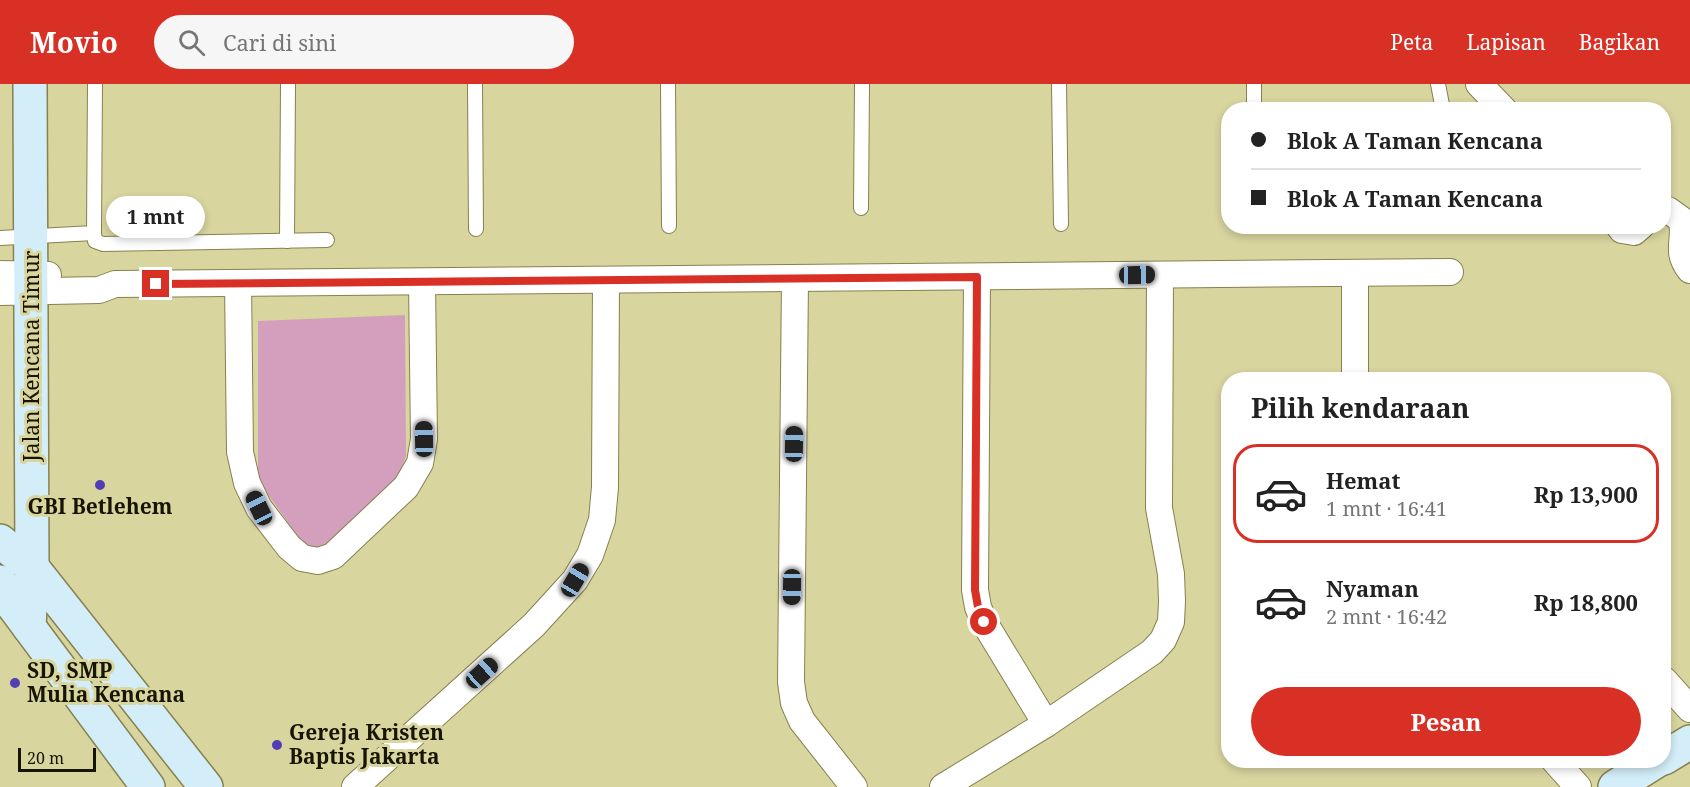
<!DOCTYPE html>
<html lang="id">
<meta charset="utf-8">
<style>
:root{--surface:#fff;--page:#f6f6f6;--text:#222;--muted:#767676;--line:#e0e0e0;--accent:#d93025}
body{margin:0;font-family:"Noto Serif",serif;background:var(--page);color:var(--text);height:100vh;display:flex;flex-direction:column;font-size:22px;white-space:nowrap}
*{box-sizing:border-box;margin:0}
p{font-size:20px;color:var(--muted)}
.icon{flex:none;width:33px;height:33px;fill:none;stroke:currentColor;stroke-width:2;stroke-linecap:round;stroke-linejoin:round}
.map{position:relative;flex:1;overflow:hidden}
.drawer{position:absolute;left:1221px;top:288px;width:450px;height:396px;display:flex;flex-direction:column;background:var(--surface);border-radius:24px;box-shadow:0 3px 9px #0003}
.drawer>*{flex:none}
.top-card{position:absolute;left:1221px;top:18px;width:450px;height:132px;border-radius:24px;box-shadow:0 3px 9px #0003;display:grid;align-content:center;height:132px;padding:0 30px;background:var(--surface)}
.scale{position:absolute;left:18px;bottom:15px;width:78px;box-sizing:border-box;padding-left:6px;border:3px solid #171502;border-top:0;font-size:16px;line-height:21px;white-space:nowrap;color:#171502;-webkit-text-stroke:4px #d9d59f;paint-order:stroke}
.end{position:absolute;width:27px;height:27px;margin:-14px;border:8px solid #d93025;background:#fff;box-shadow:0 0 0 3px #fff}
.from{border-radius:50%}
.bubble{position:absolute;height:42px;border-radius:21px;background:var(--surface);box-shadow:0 3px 9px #0003;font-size:20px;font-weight:700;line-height:42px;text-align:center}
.car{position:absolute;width:18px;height:36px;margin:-18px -9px;border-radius:8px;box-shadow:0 0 4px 2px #0007;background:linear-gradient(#222 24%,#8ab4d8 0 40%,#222 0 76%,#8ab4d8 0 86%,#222 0)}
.top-card b{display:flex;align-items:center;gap:21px;height:57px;font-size:22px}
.top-card b+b{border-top:2px solid var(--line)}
.top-card i{width:15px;height:15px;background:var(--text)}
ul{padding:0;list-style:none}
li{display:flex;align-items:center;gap:18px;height:99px;margin:0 12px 9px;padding:0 18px;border:3px solid transparent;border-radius:24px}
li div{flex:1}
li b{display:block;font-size:22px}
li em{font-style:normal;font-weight:700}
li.active{border-color:var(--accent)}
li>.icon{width:54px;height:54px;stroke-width:1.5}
h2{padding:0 30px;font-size:27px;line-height:72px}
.action{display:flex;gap:12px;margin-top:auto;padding:12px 30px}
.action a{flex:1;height:69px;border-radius:36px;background:var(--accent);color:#fff;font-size:24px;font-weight:700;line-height:69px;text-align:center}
header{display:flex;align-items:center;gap:36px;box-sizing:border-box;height:84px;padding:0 30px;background:var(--accent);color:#fff}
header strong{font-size:28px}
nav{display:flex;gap:33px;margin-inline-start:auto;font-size:21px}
.search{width:420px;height:54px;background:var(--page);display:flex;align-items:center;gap:15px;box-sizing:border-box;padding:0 21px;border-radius:33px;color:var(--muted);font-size:22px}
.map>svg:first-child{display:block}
</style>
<header>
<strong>Movio</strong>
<div class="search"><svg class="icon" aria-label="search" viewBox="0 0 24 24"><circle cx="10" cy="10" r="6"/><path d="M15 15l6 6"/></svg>Cari di sini</div>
<nav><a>Peta</a><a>Lapisan</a><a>Bagikan</a></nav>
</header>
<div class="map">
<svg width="1690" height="703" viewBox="0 0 1690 703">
<rect width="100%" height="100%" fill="#d9d59f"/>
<polygon fill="#d49ebd" points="405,231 406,372 397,398 320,484 258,396 258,237"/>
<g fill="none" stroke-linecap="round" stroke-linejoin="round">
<g stroke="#86814f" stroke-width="16">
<g id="lane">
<polyline points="475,0 476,145"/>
<polyline points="668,0 669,142"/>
<polyline points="1059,0 1061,140"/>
<polyline points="1254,0 1254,26"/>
<polyline points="1438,0 1443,26"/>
<polyline points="861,124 862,0"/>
<polyline points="94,149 95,157 103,160 327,156"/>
<polyline points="0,154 94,149 95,0"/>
<polyline points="287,157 288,0"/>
</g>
</g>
<g stroke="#86814f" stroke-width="28">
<g id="street">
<polyline points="1479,0 1504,26"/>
<path d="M1664 127 1668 126 1682 136C1686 158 1675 167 1690 186"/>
<polyline points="1619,142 1622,146 1634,148 1641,142"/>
<polyline points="1355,189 1355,296"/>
<polyline points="0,190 48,191"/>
<polyline points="977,193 975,506 978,523 984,538 1046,640"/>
<polyline points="795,194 791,598 794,619 802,637 854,703"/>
<polyline points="238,199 240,368 247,399 259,424 289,463 302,474 318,477 333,472 406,403 420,379 424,355 422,198"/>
<polyline points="0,208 99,206 115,200 1450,188"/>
<polyline points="1664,596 1690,625"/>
<polyline points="1554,676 1578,703"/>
<polyline points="355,703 534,541 575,496 590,471 602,436 605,403 606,196"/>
<polyline points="943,703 1046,640 1152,568 1163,556 1171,538 1172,517 1171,490 1159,424 1160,191"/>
</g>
</g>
<g stroke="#86814f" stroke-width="36">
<g id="secondary">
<polyline points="0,457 32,483 206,703"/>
<polyline points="0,498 6,512 148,703"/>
<polyline points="29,543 32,483 30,0"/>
<polyline points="1664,674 1690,658"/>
<polyline points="1615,703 1658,676"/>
</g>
</g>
<use href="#lane" stroke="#fff" stroke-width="14"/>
<use href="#street" stroke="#fff" stroke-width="26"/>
<use href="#secondary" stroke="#d3eef9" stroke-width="33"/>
</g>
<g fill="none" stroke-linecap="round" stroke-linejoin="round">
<polyline stroke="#d93025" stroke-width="8" points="156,200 977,193 975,506 978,523 984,538"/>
</g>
<g fill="#513eb5" stroke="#d9d59f" stroke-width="2">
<circle cx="100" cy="401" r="6"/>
<circle cx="15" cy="599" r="6"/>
<circle cx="277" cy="661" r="6"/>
</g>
<g text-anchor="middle" stroke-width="6" stroke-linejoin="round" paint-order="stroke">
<g font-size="21" fill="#171502" stroke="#d9d59f">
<text transform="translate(32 272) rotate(-90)" y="7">Jalan Kencana Timur</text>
</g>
<g font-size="21" font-weight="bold" fill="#171502" stroke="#d9d59f" text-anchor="start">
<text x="100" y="430" text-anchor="middle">GBI Betlehem</text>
<text x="27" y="594">SD, SMP<tspan x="27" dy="24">Mulia Kencana</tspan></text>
<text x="289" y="656">Gereja Kristen<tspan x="289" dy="24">Baptis Jakarta</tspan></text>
</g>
</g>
</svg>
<div class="scale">20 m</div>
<i class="end from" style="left:984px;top:538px"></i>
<i class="end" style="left:156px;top:200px"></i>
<div class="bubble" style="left:106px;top:112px;width:99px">1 mnt</div>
<i class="car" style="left:1137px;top:191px;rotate:89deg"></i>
<i class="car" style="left:424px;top:355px;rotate:359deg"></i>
<i class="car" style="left:794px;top:360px;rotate:1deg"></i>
<i class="car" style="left:259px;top:424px;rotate:334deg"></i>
<i class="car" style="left:575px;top:496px;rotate:31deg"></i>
<i class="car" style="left:792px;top:503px;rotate:181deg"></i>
<i class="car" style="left:482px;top:589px;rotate:48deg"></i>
<div class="top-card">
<b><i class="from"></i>Blok A Taman Kencana</b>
<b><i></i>Blok A Taman Kencana</b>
</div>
<section class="drawer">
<h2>Pilih kendaraan</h2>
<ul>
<li class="active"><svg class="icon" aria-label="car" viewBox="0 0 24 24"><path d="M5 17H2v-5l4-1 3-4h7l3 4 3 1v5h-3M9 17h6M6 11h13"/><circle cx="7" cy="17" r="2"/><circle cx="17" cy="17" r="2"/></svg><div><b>Hemat</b><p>1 mnt · 16:41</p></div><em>Rp 13,900</em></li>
<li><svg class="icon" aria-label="car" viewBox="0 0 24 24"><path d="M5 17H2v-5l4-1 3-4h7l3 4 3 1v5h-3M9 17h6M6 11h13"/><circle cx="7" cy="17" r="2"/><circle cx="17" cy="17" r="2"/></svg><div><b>Nyaman</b><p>2 mnt · 16:42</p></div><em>Rp 18,800</em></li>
</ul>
<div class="action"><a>Pesan</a></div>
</section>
</div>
